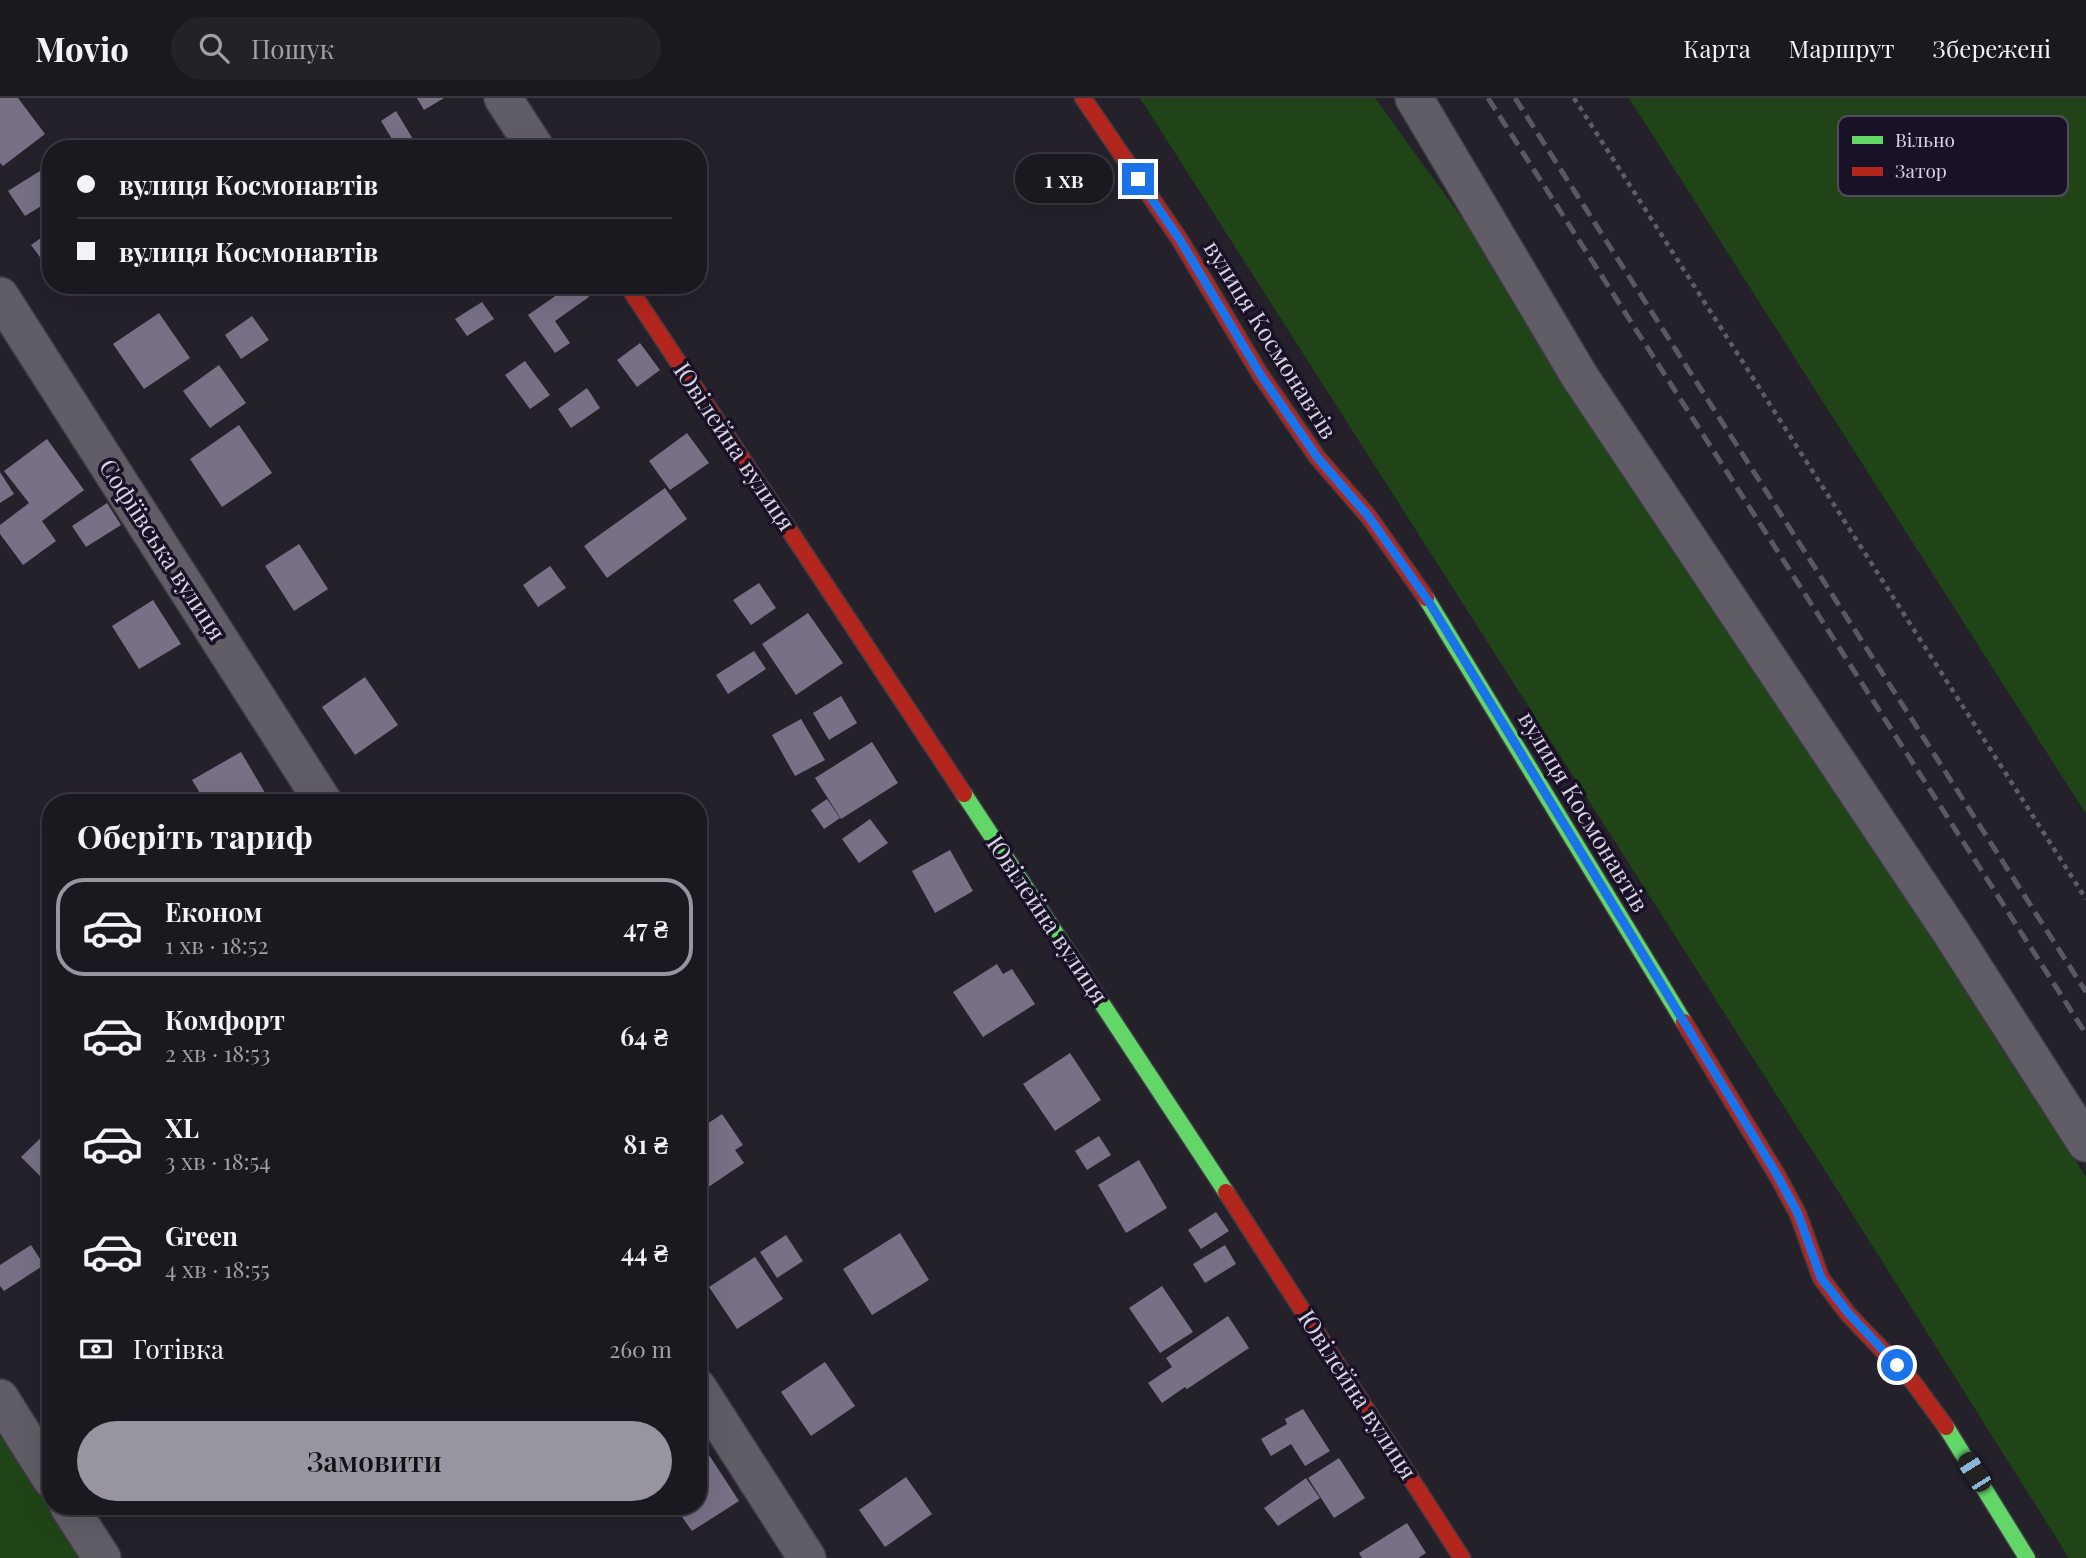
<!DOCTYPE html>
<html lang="uk">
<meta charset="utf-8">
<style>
:root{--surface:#1b1920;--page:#242229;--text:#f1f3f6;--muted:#a0a0a5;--line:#39383e;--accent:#9895a1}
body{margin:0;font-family:"Playfair Display",serif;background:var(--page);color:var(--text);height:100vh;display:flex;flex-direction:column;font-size:26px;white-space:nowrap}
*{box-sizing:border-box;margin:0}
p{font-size:23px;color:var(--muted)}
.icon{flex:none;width:38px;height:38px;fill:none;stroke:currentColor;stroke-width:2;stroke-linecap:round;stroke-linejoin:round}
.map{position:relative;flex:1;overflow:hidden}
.sheet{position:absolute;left:42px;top:696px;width:665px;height:721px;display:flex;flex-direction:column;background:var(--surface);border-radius:28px;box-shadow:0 7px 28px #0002,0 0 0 2px var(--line)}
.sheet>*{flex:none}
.top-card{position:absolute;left:42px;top:42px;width:665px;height:154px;border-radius:28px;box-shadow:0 7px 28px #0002,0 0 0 2px var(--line);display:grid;align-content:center;height:154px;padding:0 35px;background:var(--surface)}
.end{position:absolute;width:32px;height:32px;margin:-16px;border:9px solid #1a73e8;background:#fff;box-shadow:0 0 0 4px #fff}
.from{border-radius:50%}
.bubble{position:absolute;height:49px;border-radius:24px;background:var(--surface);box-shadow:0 7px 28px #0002,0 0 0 2px var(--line);font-size:23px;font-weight:600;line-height:49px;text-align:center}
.car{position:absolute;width:21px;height:42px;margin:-21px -10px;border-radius:9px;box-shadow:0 0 5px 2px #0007;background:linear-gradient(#222 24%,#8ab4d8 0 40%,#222 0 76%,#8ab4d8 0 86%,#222 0)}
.top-card b{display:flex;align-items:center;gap:24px;height:66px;font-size:26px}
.top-card b+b{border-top:2px solid var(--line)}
.top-card i{width:18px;height:18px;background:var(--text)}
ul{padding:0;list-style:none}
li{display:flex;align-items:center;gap:21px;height:98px;margin:0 14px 10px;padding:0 21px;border:4px solid transparent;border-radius:28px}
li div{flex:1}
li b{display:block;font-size:26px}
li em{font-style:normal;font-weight:600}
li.on{border-color:var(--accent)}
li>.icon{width:63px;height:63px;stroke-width:1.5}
h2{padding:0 35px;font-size:32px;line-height:84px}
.pay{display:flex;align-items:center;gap:18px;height:77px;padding:0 35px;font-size:26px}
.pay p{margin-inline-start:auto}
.cta{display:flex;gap:14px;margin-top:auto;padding:14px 35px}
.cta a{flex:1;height:80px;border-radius:42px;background:var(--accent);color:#111;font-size:28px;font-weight:600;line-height:80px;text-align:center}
header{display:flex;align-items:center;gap:42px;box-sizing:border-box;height:98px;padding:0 35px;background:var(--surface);border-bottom:2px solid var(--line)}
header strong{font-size:33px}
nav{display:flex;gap:38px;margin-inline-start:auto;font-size:24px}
.search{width:490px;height:63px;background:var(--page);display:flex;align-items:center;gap:18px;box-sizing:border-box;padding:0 24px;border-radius:38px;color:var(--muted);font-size:26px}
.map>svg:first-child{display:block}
</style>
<header>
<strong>Movio</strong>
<div class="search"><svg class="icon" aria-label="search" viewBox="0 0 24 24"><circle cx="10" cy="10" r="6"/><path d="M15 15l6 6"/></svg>Пошук</div>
<nav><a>Карта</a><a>Маршрут</a><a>Збережені</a></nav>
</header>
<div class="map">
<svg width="2086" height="1460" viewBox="0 0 2086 1460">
<rect width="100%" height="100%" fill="#24212b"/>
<g fill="#204417">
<polygon points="1140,0 1375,0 1483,149 2086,1079 2086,1460 2069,1460 1831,1082"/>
<polygon points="1629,0 2086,0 2086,716"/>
<polygon points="0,1331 81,1460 0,1460"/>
</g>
<g fill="#787186">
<polygon points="0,0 18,0 45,36 3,68 0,65"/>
<polygon points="417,0 444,0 424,12"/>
<polygon points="396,13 419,51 398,51 381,23"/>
<polygon points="51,66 51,102 25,118 8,93"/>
<polygon points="51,133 51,174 31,147"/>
<polygon points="60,187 81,187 67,197"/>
<polygon points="571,187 580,187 589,199 555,223 570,245 555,255 528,217"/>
<polygon points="482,204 494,221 467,238 455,221"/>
<polygon points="159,215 190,260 144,291 113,246"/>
<polygon points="252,218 269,242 241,261 225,237"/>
<polygon points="640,245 660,272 637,289 617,262"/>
<polygon points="525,263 550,297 530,311 505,277"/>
<polygon points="219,267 246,305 210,330 183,293"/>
<polygon points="587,290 600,310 571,330 558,311"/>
<polygon points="239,327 272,375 222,409 190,361"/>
<polygon points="687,335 709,365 670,392 649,363"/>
<polygon points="47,341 84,392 42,423 56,443 23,467 0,436 0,427 29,405 4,373"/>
<polygon points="0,374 14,396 0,405"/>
<polygon points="665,390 687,421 607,480 584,448"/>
<polygon points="107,405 121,427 86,449 72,428"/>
<polygon points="299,446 328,491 294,513 265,468"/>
<polygon points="550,468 566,490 538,509 523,487"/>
<polygon points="759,485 776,510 751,527 733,502"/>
<polygon points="153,502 181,546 139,571 112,528"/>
<polygon points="808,515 843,565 796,597 762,546"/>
<polygon points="754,553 766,571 728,596 716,577"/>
<polygon points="365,579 398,627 355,657 322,609"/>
<polygon points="841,598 857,625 829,642 813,615"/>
<polygon points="801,621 825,662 795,678 772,637"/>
<polygon points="872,644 898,685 841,721 815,680"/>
<polygon points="241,654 271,705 206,705 192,682"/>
<polygon points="446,696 451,705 431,705"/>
<polygon points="166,699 170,705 154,705"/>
<polygon points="827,701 840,720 824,731 811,712"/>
<polygon points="870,721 888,745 859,765 842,741"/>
<polygon points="950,752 973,793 935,815 912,773"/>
<polygon points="997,866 1003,876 1012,871 1035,906 983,939 953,894"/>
<polygon points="1070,955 1101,1002 1055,1033 1023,986"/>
<polygon points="722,1016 743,1047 735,1052 744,1065 698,1096 698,1032"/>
<polygon points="51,1030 51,1089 21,1059"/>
<polygon points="1099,1038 1111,1057 1087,1072 1075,1053"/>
<polygon points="1139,1062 1167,1110 1126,1135 1098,1087"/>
<polygon points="1216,1114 1229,1133 1201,1151 1188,1132"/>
<polygon points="900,1135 929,1182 872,1217 843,1171"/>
<polygon points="786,1137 803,1163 777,1180 760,1154"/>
<polygon points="31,1147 44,1167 4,1193 0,1188 0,1167"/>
<polygon points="1225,1147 1236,1166 1205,1185 1193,1166"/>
<polygon points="755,1159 783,1201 737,1231 709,1189"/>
<polygon points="1162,1188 1193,1234 1160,1255 1129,1210"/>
<polygon points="1228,1218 1249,1250 1187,1291 1185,1289 1162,1305 1148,1285 1172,1269 1166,1260"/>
<polygon points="825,1264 855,1308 811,1338 781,1294"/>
<polygon points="1303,1311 1330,1353 1305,1368 1291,1346 1271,1358 1261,1341 1287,1326 1285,1321"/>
<polygon points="709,1357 739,1403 692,1433 675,1409 698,1409 698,1365"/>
<polygon points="1339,1360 1365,1400 1334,1420 1308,1380"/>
<polygon points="906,1379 932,1416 885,1449 859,1412"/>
<polygon points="1306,1380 1320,1400 1278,1428 1264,1410"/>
<polygon points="1407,1425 1426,1455 1418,1460 1362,1460 1359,1455"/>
</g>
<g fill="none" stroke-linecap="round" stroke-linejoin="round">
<g stroke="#3e3b44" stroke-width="40">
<g id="street">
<polyline points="503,0 536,51"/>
<polyline points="1414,0 1580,279 1950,833 2086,1045"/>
<polyline points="0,198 324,705"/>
<polyline points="698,1290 807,1460"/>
<polyline points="0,1300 51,1381"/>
<polyline points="69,1409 102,1460"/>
</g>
</g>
<g stroke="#3e3b44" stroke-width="19">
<g id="fast">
<polyline points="1426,500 1684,924"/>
<polyline points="964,696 1226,1094"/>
<polyline points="1946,1329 2027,1460"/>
</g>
</g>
<g stroke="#3e3b44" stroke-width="19">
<g id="jam">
<polyline points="1083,0 1180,142 1260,276 1317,359 1369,419 1426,500"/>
<polyline points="627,187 964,696"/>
<polyline points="1684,924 1777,1077 1798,1116 1821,1180 1848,1216 1913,1284 1946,1329"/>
<polyline points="1226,1094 1462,1460"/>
</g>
</g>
<polyline stroke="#5e5c64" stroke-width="4.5" stroke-dasharray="5 5" stroke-linecap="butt" points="1574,0 2086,801"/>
<use href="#street" stroke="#605d66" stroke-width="37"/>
<use href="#fast" stroke="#63d668" stroke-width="16"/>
<use href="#jam" stroke="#b3261e" stroke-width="16"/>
<g stroke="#5a5860" stroke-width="5" stroke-dasharray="14 7" stroke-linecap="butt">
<polyline points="1488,0 2086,936"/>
<polyline points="1515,0 2086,894"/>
</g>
</g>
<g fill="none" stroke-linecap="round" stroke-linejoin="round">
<polyline stroke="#1a73e8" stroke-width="9" points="1138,81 1180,142 1260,276 1317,359 1369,419 1429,504 1777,1077 1798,1116 1821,1180 1849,1216 1897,1267"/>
</g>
<g text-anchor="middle" stroke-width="7" stroke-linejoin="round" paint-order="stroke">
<g font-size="24" fill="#d7d3e1" stroke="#191226">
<text transform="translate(1270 242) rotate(58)" y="8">вулиця Космонавтів</text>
<text transform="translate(734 349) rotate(56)" y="8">Ювілейна вулиця</text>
<text transform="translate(162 452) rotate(57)" y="8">Софіївська вулиця</text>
<text transform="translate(1583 714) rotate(59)" y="8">вулиця Космонавтів</text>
<text transform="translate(1047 822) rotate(56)" y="8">Ювілейна вулиця</text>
<text transform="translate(1357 1297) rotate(57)" y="8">Ювілейна вулиця</text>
</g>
</g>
<rect x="1838" y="18" width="230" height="80" rx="10" fill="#191226" stroke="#524c5e" stroke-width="2"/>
<rect x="1852" y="38" width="31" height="8" fill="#63d668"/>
<rect x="1852" y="69" width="31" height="9" fill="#b3261e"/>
<g font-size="19" fill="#d7d3e1">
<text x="1895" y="49">Вільно</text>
<text x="1895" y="80">Затор</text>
</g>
</svg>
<i class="end from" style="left:1897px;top:1267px"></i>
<i class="end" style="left:1138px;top:81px"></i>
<div class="bubble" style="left:1015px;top:56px;width:98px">1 хв</div>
<i class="car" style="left:1974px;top:1374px;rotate:328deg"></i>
<div class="top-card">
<b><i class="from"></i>вулиця Космонавтів</b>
<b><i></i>вулиця Космонавтів</b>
</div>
<section class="sheet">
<h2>Оберіть тариф</h2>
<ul>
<li class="on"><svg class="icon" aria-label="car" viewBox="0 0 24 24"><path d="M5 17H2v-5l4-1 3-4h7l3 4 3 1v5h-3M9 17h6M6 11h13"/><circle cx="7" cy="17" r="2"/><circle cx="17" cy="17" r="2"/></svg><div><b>Економ</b><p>1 хв · 18:52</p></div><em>47 ₴</em></li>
<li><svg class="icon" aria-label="car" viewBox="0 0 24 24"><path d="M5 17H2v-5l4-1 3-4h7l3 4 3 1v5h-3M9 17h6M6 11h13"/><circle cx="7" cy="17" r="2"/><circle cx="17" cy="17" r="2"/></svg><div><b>Комфорт</b><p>2 хв · 18:53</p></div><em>64 ₴</em></li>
<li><svg class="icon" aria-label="car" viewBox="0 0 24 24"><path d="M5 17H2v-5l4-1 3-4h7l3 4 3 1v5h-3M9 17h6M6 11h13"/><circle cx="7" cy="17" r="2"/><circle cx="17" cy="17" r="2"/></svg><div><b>XL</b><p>3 хв · 18:54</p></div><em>81 ₴</em></li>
<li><svg class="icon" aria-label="car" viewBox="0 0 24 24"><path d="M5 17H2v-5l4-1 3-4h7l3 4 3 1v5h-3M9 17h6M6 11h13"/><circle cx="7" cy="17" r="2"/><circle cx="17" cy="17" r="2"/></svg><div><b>Green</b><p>4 хв · 18:55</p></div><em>44 ₴</em></li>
</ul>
<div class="pay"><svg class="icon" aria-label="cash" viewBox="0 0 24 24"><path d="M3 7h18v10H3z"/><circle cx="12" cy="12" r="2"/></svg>Готівка<p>260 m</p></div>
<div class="cta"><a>Замовити</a></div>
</section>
</div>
